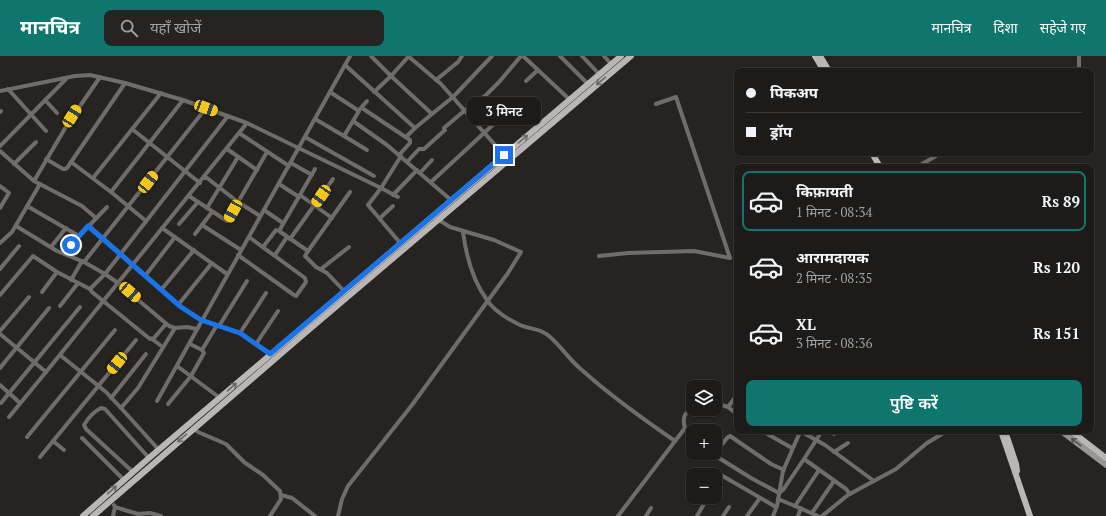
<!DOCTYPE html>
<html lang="hi">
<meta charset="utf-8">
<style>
:root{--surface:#1c1b19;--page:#252422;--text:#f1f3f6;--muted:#a0a1a2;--line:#3a3938;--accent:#0f766e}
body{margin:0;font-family:"PT Serif","Noto Sans Devanagari",serif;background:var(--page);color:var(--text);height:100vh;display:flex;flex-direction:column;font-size:15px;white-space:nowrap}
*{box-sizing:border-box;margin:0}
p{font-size:13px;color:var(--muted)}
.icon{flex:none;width:22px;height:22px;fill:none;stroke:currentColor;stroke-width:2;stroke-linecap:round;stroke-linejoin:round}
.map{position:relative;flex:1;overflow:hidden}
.panel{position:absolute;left:734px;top:108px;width:360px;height:270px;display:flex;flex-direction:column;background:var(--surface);border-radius:8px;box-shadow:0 1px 3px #0004,0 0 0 1px var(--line)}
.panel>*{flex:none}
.guide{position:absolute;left:734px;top:12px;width:360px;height:88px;border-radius:8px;box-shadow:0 1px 3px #0004,0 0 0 1px var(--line);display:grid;align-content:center;height:88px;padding:0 12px;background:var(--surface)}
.controls{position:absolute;left:686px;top:324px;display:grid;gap:8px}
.controls a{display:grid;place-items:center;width:36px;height:36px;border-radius:8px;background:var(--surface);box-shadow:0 1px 3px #0004,0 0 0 1px var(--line);font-size:20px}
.end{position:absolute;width:18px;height:18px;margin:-9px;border:5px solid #1a73e8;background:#fff;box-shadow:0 0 0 2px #fff}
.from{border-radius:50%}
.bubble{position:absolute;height:28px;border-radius:8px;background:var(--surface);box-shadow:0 1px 3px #0004,0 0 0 1px var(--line);font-size:13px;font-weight:600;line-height:28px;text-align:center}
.car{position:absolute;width:12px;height:24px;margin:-12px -6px;border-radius:5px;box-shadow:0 0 3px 1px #0007;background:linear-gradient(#f5c518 24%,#345 0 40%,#f5c518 0 76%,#345 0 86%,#f5c518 0)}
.guide b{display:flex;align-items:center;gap:14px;height:38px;font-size:15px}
.guide b+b{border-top:1px solid var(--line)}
.guide i{width:10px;height:10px;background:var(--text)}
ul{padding:7px 0 0;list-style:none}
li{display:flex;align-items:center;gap:12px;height:60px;margin:0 8px 6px;padding:0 4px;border:2px solid transparent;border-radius:8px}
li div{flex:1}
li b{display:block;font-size:15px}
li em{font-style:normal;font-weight:600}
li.on{border-color:var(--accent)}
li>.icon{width:36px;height:36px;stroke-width:1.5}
.action{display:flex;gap:8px;margin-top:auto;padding:8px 12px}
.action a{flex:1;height:46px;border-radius:8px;background:var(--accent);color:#fff;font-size:16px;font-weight:600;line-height:46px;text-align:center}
header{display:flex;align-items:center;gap:24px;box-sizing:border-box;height:56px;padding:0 20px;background:var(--accent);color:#fff}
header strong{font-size:19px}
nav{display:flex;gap:22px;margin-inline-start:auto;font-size:14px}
.search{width:280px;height:36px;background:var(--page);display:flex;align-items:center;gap:10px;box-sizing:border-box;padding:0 14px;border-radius:8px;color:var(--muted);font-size:15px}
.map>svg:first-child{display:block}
</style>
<header>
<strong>मानचित्र</strong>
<div class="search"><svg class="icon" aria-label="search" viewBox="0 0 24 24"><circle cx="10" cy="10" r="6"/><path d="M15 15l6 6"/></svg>यहाँ खोजें</div>
<nav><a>मानचित्र</a><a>दिशा</a><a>सहेजे गए</a></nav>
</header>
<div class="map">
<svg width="1106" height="460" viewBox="0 0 1106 460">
<rect width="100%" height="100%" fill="#262421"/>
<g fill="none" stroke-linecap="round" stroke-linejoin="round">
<g stroke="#6e6d6c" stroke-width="4">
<polyline points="371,0 391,20 409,0"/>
<polyline points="408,0 441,28 504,99"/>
<polyline points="523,0 569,43"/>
<polyline points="560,0 588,28"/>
<polyline points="582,0 599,18"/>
<polyline points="604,0 611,8"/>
<polyline points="1079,0 1079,15"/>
<polyline points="345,9 415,72 406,81"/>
<polyline points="436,24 458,6 462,0"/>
<polyline points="526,25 538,14"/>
<polyline points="8,33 46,75"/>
<polyline points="0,35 75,20 90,19 125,27 183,44 247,67 381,132 368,149 401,188"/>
<polyline points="330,36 359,55 353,65 387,89 451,144"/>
<polyline points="374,36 391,20 432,58 453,41 492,0"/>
<polyline points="45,44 57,57"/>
<polyline points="362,52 410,84 410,87 399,99"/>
<polyline points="360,53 367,45"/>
<polyline points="0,56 1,55"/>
<polyline points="315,63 344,80 353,65"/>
<polyline points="415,72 432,58"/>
<polyline points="444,72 464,55 486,39 500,25 521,0"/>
<polyline points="132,73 200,127"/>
<polyline points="239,77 289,110"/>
<polyline points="344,80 367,94"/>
<polyline points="305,81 374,120"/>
<polyline points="0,90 66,23"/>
<polyline points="227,93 257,114"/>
<polyline points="0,95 34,125 82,150 96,162"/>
<polyline points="46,103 63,113 65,113 67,112 125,27"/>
<polyline points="71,106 111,136 146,165"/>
<polyline points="407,106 419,93 424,93 445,74"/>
<polyline points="291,107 312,119"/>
<polyline points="14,108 36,86"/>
<polyline points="917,111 941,97"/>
<polyline points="420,117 432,104"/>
<polyline points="93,122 161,37"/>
<polyline points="203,122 207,122 238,146 260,160"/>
<polyline points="34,125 67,69 100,21"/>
<polyline points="431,126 522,42"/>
<polyline points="279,128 299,141"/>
<polyline points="0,130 9,137 0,152"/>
<polyline points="111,136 183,44"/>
<polyline points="300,139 332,162"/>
<polyline points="393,139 417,114"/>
<polyline points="189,140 227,165 267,96"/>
<polyline points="398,141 381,132 401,100"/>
<polyline points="27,150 79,180"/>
<polyline points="207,152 238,101"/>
<polyline points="264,154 283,167"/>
<polyline points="380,162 393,150"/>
<polyline points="179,168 198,146"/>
<polyline points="202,169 241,194"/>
<polyline points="16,170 57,195 84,206 105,218 118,227 169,270 175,272 187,271 197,273"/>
<polyline points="89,170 181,251 201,264 240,277 271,298"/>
<polyline points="162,172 227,218"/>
<path d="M463 176C466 199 473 225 487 244 494 255 508 263 518 268 529 274 539 271 549 280 562 291 570 305 583 315 612 341 643 363 675 385"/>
<polyline points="195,178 212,156"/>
<polyline points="290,183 333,123"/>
<polyline points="0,187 12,176 40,128"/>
<polyline points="51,191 66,172"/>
<polyline points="263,191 276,174"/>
<polyline points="308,195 279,175 315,113"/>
<polyline points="63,197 107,151"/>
<polyline points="238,199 294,239 296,240 306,226 305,222 249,181"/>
<polyline points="275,199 287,181"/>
<polyline points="599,200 628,197 694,195 730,202 676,41 656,48"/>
<polyline points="84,206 206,52"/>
<polyline points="0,213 19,190"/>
<polyline points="321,213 349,191"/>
<polyline points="145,220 175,181"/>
<polyline points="71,224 82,205"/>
<polyline points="90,233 105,218 228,60"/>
<polyline points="161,234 194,194"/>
<polyline points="344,235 327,217 316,211 305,200 308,195 350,136"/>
<polyline points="42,236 57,216"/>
<polyline points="0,239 33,200 57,216 90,233 92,236 150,283 154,282 166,268"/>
<polyline points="178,249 212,207"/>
<polyline points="60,250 78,227"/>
<polyline points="219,270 247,225"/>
<polyline points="0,275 29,241"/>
<polyline points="240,277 266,237"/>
<polyline points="0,278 46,316 9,361"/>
<polyline points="152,283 160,289"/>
<polyline points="256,288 278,255"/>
<polyline points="202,294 217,269"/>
<polyline points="60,299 106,336 121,352 159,394"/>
<polyline points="177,310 220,342"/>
<polyline points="0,312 49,252"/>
<polyline points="46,316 247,67"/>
<polyline points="0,329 20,347"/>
<polyline points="111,342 146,298"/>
<polyline points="157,345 350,0"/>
<polyline points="1,347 80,251"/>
<polyline points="715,347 728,351 737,358"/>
<polyline points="168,348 191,320 204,297 202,294 190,288"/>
<polyline points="728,351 737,339"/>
<polyline points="121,352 138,332 175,272"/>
<path d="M693 352C684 357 682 362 685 372L693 375"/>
<polyline points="193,372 198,376 226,388 244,406 263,419 280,435 281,443 270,460"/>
<polyline points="762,375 792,392"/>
<polyline points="800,375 825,389 874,425"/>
<polyline points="822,375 804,403 846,433 850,438"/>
<polyline points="833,375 834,378"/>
<polyline points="27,381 115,274"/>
<polyline points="82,382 124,424"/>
<polyline points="53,385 64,394"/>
<polyline points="715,388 719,392 717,398 719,402 751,422 779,437 783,434 804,403"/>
<polyline points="719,392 727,382 730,380 771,408 784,414"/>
<polyline points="834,396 848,387"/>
<polyline points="40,401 136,284"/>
<path d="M133 416 86 373 84 369C88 362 95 355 101 352L105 353 149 402"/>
<polyline points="715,425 717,420 721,419 776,451"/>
<polyline points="281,439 292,442 315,460"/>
<polyline points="778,443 795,450 819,414"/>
<polyline points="795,450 818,460"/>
<polyline points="115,451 138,458 150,457 161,460"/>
<polyline points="812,457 834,425"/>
<polyline points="113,460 115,451 114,449"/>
<polyline points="338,460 342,443 348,430 412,349 508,217 521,196 494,184 450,171 439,164"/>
<polyline points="618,460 685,372"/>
<polyline points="646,460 651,452"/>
<polyline points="697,460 708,441"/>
<polyline points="723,460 729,451"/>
<polyline points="747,460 760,442"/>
<polyline points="773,460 777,450 783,415 800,376"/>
<polyline points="798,460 801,452"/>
<polyline points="822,460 848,439 896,413 927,387 947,375"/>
</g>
<polyline stroke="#999695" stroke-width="5.5" points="1061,375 1106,409"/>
<g stroke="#bab6b5" stroke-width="6">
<polyline points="815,0 824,15"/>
<polyline points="820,0 829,15"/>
<polyline points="872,97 880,111"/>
<polyline points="1001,375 1030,460"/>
<polyline points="1005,375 1016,408 1017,415"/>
<polyline points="1071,375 1106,402"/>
<polyline points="83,460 149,402 621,0"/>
<polyline points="93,460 305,277 631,0"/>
</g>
</g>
<defs><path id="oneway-shaft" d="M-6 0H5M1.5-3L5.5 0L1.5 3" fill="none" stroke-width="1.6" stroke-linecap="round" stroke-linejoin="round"/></defs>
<g stroke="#6b6866">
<use href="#oneway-shaft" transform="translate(601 25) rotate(140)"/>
<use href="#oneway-shaft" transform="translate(523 83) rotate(-40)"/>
<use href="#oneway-shaft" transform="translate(232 331) rotate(-41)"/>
<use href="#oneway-shaft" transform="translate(182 382) rotate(139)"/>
<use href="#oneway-shaft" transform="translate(112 434) rotate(-41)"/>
</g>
<use stroke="#545250" href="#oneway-shaft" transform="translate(1076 386) rotate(-143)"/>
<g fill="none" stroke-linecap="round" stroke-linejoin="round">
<polyline stroke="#1a73e8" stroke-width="5" points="71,189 88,170 181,251 201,264 240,277 270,298 504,99"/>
</g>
</svg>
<div class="controls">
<a><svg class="icon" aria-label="layers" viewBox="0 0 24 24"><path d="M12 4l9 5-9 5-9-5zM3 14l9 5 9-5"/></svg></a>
<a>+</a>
<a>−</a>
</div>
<i class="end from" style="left:71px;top:189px"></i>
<i class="end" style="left:504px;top:99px"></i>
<div class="bubble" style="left:467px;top:41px;width:74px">3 मिनट</div>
<i class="car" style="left:206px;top:52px;rotate:110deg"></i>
<i class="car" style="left:72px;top:60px;rotate:32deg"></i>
<i class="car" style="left:148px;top:126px;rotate:38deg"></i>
<i class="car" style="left:321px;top:140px;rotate:215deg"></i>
<i class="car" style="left:233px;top:155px;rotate:209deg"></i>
<i class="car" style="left:130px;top:236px;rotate:131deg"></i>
<i class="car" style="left:117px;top:307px;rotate:219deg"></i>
<div class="guide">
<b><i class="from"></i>पिकअप</b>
<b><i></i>ड्रॉप</b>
</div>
<section class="panel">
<ul>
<li class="on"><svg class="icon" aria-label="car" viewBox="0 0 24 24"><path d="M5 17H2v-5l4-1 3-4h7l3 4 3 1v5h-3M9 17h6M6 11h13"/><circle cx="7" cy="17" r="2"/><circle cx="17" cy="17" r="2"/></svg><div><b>किफ़ायती</b><p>1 मिनट · 08:34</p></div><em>Rs 89</em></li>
<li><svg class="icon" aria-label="car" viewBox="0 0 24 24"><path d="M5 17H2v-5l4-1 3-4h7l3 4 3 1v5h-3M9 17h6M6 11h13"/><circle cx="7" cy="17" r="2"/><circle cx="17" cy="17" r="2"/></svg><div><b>आरामदायक</b><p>2 मिनट · 08:35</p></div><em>Rs 120</em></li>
<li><svg class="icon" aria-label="car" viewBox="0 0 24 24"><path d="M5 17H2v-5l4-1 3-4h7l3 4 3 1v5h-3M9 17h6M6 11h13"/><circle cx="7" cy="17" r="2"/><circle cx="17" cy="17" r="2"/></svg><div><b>XL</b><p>3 मिनट · 08:36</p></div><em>Rs 151</em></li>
</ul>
<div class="action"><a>पुष्टि करें</a></div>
</section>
</div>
